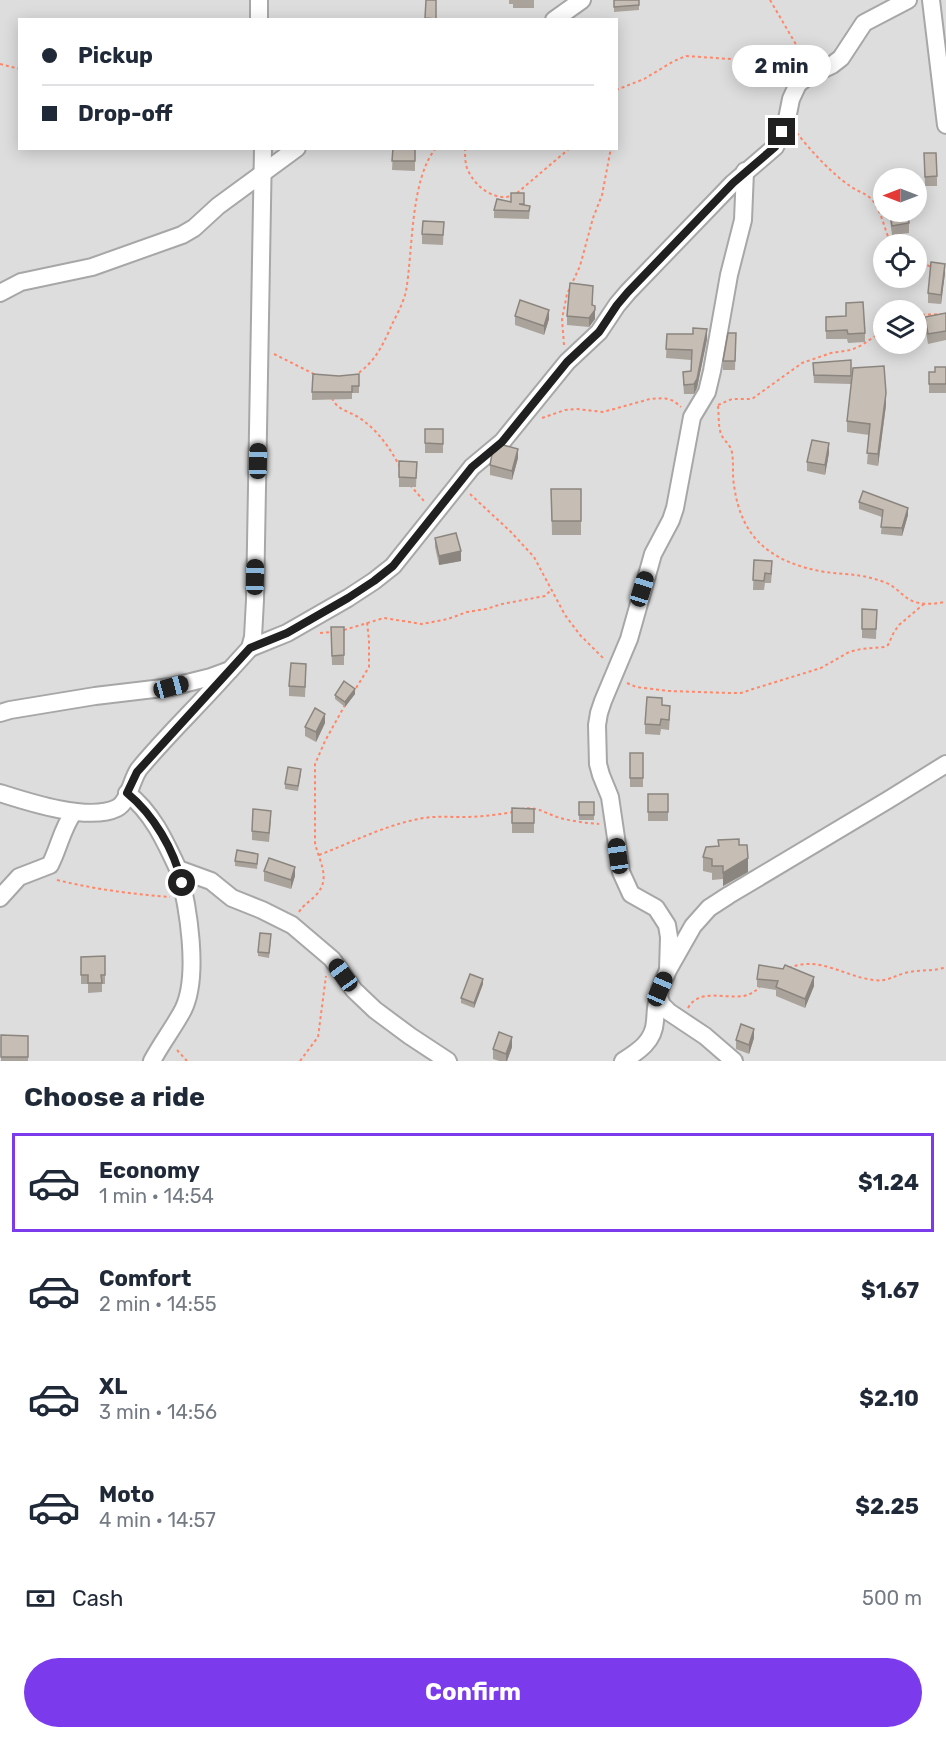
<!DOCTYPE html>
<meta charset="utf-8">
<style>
:root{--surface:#fff;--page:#f6f6f7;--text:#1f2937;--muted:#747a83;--line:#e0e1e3;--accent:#7c3aed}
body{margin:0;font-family:Rubik,sans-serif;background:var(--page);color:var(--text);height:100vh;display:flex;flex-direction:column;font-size:22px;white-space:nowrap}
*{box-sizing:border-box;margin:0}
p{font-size:20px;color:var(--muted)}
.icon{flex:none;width:33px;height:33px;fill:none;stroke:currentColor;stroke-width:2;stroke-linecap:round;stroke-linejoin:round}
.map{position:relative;height:1061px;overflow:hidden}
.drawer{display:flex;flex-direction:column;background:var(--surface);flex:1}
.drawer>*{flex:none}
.hud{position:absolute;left:18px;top:18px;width:600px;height:132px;border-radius:0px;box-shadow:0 3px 15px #0003;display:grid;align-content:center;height:132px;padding:0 24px;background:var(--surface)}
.needle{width:39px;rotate:270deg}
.buttons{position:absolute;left:873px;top:168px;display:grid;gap:12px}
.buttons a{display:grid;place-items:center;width:54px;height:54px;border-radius:50%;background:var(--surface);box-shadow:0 3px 15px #0003;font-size:30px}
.end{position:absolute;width:27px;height:27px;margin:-14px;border:8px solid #202020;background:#fff;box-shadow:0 0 0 3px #fff}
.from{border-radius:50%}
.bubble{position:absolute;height:42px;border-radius:21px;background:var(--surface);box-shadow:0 3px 15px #0003;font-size:20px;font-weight:700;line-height:42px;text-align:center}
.car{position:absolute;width:18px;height:36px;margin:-18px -9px;border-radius:8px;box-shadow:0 0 4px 2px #0007;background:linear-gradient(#222 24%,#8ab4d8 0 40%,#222 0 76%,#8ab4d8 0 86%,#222 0)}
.hud b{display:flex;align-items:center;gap:21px;height:57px;font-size:22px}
.hud b+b{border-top:2px solid var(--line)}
.hud i{width:15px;height:15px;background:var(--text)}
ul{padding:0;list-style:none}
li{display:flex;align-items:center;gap:18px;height:99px;margin:0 12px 9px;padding:0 12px;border:3px solid transparent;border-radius:0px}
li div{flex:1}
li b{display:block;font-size:22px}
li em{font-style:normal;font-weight:700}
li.active{border-color:var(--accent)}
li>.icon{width:54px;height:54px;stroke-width:1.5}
h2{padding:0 24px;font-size:27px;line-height:72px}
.pay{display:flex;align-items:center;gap:15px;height:66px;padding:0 24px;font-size:22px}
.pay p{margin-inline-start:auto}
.cta{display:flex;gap:12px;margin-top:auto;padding:12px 24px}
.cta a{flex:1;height:69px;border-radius:36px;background:var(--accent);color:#fff;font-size:24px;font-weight:700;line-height:69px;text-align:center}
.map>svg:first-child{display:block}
</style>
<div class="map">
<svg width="946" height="1061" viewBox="0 0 946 1061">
<rect width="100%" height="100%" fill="#f1eee6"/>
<path fill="#dedddd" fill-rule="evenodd" d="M0 0H946V1061H0ZM20 20H616V148H20ZM884 178H916V212H884ZM884 244H916V278H884ZM884 310H916V344H884Z"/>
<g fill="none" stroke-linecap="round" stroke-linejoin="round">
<g stroke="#a7a7a7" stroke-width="20">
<g id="street">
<polyline points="931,0 946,125"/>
<polyline points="259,20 259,0"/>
<polyline points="554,20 582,0"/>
<polyline points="0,293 21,282 92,267 182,235 194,228 218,206 297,148"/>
<polyline points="250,648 287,633 348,598 374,581 393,566 472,467 502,442 567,362 599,332 617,305 628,292 733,183 775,147 786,124 791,99 798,84 807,77 832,65 841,58 864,23 908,0"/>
<polyline points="0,713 10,710 95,696 171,687 211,677 230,670 250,648 253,637 255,600 263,148"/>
<path d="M0 793C28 802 89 822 117 808 129 802 131 780 139 769 167 735 200 704 229 671"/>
<path d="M127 793C152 812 165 841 178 869L211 881 232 898 262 910 292 925 332 959 354 990 375 1010 410 1036 448 1061"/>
<path d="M0 898 19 877 50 865C59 848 62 828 74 812"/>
<polyline points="668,970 669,937 667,925 656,908 631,894 621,872 610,797 601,775 598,764 597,725 599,713 603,701 629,639 653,554 671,520 675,508 692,417 707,392 712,371 729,275 743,220 745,171"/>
<path d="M152 1061C161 1044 174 1027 183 1010 200 976 188 905 178 869"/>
<path d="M623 1061C639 1051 654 1041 655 1021 656 1012 655 1005 659 997"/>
<polyline points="734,1061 705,1036 669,1012 662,1005 659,997 660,989 668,970 693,926 709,908 729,895 888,800 946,764"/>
</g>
</g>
<g stroke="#ff8769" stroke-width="2" stroke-dasharray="3 3" stroke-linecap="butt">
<polyline points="770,0 801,53 810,60"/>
<polyline points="0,64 20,69"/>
<polyline points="616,90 644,79 674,61 686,56 745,60 790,71"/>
<path d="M797 133C810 150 832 174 850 186 858 192 867 193 873 201 882 213 885 231 891 244"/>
<path d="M465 148C465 155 465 162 467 168 474 186 493 201 512 196"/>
<polyline points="517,193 570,148"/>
<polyline points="916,261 932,267"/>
<polyline points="916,315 946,314"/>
<polyline points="564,345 562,319 567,294 580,266 593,218 602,195 611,148"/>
<polyline points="274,354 318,376"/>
<path d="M354 376C373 364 381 349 390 329 395 317 403 305 406 291 413 252 410 179 436 148"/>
<path d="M332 398C337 410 348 411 358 417 377 429 390 448 400 467"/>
<polyline points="718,405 732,399 752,399 802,363 831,353 851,350 862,345 884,330"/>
<path d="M718 406C719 414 718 426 721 434 724 441 731 445 732 453 734 464 732 475 734 485 741 540 773 563 825 572 840 574 856 574 871 578 878 580 886 582 892 586 901 592 907 601 919 603 928 605 937 603 946 602"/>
<polyline points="542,418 565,410 577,409 603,412 650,399 664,398 674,401 681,407"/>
<polyline points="410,485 424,501"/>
<polyline points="470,494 511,532 534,557 565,615 580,635 605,660"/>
<polyline points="344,630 384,618 422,624 448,619 467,612 486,609 502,604 545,596 551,590"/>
<polyline points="320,633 332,632"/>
<polyline points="627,683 636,687 669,691 729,693 741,693 753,689 821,668 849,652 861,649 884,647 888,645 894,632 899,625 925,603"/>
<polyline points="353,693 369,667 369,640 367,622"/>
<path d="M521 809C538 806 542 812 557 817 570 821 585 823 599 824"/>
<path d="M319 855C353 842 387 824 424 818 437 816 449 817 462 817 479 817 496 815 513 812"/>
<path d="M57 880C94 889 131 894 170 897"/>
<path d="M299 912C304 904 311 901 317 894 331 878 319 861 315 843V764L325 741 345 705"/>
<path d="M789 968C819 955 845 977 874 980 886 982 894 976 905 973 919 969 933 972 946 967"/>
<path d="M688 1008C699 988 725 999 743 996 750 995 754 992 760 987"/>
<polyline points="177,1050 187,1061"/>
<polyline points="300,1061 318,1037 326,976"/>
</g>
<use href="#street" stroke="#fff" stroke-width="16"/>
</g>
<g fill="#aaa39c">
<polygon points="509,0 534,0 534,8 513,8 513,4 509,4"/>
<polygon points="614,0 639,0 639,10 614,12"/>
<polygon points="393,148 415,148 415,171 392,170"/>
<polygon points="924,153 937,176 937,186 925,186"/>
<polygon points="524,205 530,206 529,219 494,218 494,210"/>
<polygon points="889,212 909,223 909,233 892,235"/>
<polygon points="444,222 443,245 422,244 422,234"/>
<polygon points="945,273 941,304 928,303 928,293"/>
<polygon points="593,295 592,305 595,315 595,319 589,327 567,325 567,316"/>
<polygon points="846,303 865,333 865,342 848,343 847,339 826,339 826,317 846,316"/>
<polygon points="946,313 946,340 928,344 925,326 925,317"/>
<polygon points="515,316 549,319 544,335 515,325"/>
<polygon points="736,333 735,370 723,370 723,361"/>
<polygon points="667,334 707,339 697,388 694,394 684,394 683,381 683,372 691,371 691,360 666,358"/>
<polygon points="851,360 851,384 814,383 813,363"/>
<polygon points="946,367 946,393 929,393 929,372 935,372"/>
<polygon points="359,374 359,393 352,393 352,399 312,400 312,392"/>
<polygon points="886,405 878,466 867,464 869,435 847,432 847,421"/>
<rect x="425" y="429" width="18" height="24"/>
<polygon points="829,453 825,475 807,471 807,462"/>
<polygon points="518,458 512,480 490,475 490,465"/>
<polygon points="399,461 417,462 416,487 399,487"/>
<polygon points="551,489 581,489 581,535 552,535"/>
<polygon points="859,502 908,515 902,536 881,534 882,517 859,509"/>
<polygon points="435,538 461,561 439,565 435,547"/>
<polygon points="754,560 772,571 771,583 765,583 764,590 753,590"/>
<polygon points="862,609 877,610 876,639 862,638"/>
<polygon points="331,627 344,627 344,665 332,665"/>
<polygon points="306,674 305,697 289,696 289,686"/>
<polygon points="355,694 345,707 335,699 335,695"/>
<polygon points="662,705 670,716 669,730 661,729 660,735 645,734 645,724"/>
<polygon points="325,723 316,742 305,736 305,727"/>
<rect x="630" y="753" width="13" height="34"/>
<polygon points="301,774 298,791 285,789 285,784"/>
<rect x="648" y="794" width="20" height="27"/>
<rect x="579" y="802" width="15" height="18"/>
<polygon points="512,808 534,809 534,833 512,833"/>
<polygon points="271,820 269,842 252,840 252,831"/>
<polygon points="739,845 748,872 723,886 723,879 712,880 712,873 703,871 703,857"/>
<polygon points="258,858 257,869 235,866 235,861"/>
<polygon points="264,871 295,876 291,889 264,881"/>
<polygon points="271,939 269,958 258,956 258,952"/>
<polygon points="105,956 105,984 102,984 102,992 88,993 88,984 81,984 81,957"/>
<polygon points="757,979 814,986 805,1008 776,996 776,990 757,987"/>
<polygon points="483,984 474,1008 461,1003 461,998"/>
<polygon points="1,1035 28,1036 28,1061 1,1061"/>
<polygon points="754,1038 749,1054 736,1049 736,1040"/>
<polygon points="512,1047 507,1061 499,1061 493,1059 493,1049"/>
</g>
<g fill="#8b857f">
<polygon points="945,264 945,273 941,304 941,295"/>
<polygon points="593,286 592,314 595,306 595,319 589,327 589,318 592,305"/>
<polygon points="549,310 549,319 544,335 544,326"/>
<polygon points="707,329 707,339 697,388 694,394 694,384"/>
<polygon points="886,393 886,405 878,466 878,454"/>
<polygon points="829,443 829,453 825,475 825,465"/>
<polygon points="518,449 518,458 512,480 512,471"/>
<polygon points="908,508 908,515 902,536 902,528"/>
<polygon points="461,551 461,561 439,565 439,556"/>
<polygon points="355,689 355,694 345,707 345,702"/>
<polygon points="325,714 325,723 316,742 316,732"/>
<polygon points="748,858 748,872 723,886 723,873"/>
<polygon points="295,867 295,876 291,889 291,880"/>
<polygon points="814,977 814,986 805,1008 805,999"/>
<polygon points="483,979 483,984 474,1008 474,1003"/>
<polygon points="754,1029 754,1038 749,1054 749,1045"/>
<polygon points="512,1037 512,1047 507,1061 506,1061 506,1054"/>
</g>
<g fill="#c6beb5" stroke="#8b857f" stroke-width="1.5">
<polygon points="426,0 436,0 436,19 425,18"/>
<polygon points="614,0 639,0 639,5 614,7"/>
<polygon points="393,148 415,148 415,161 392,161"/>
<polygon points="924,153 936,153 937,176 925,177"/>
<polygon points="511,193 524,193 524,204 519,204 530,206 529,211 494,210 497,199 511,202"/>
<polygon points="890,212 908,212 909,223 892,226"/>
<polygon points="423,221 444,222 443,235 422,234"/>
<polygon points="931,262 945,264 941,295 928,293"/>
<polygon points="570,283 593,286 592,305 595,306 595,310 589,318 567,316"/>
<polygon points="520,300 549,310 544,326 515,316"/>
<polygon points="863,302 865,333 848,334 847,330 826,331 826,317 846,316 846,303"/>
<polygon points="946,313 946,331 928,334 925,317"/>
<polygon points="693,328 707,329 697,379 694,384 684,385 683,372 691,371 692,350 666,349 667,334 693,334"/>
<polygon points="728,333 736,333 735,361 723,361"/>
<polygon points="851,360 851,376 814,375 813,363"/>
<polygon points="884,366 886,393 878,454 867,453 870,424 847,421 853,368"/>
<polygon points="935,367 946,367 946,384 929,384 929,372 935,372"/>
<polygon points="313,374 339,376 359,374 359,386 352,386 352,392 312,392"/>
<polygon points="425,429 443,429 443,444 425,443"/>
<polygon points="812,440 829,443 825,465 807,462"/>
<polygon points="503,445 518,449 512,471 490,465 492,454"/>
<polygon points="399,461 417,462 416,478 399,477"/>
<polygon points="551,489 581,489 581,521 552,521"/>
<polygon points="863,491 908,508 902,528 881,527 883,510 859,502"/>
<polygon points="456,533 461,551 439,556 435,538"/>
<polygon points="754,560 772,561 771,574 765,573 764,581 753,580"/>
<polygon points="862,609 877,610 876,629 862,629"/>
<polygon points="331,627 344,627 344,655 332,656"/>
<polygon points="291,663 306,664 305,687 289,686"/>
<polygon points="344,681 355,689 345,702 335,695"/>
<polygon points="647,697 662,698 662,705 670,706 669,720 661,719 660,725 645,724"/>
<polygon points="315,708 325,714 316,732 305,727"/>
<rect x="630" y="753" width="13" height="25"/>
<polygon points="288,767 301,769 298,786 285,784"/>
<rect x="648" y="794" width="20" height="18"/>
<rect x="579" y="802" width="15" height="13"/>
<polygon points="512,808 534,809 534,823 512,823"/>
<polygon points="253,809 271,811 269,833 252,831"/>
<polygon points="739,839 739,845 747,845 748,858 723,873 723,866 712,866 712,859 703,857 706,847 719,846 718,840"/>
<polygon points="237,850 258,854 257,864 235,861"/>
<polygon points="269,858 295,867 291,880 264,871"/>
<polygon points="260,933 271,934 269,953 258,952"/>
<polygon points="105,956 105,975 101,975 102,983 88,983 88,975 81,975 81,957"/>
<polygon points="759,965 783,969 785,965 814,977 805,999 776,987 778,981 757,979"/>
<polygon points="470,974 483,979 474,1003 461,998"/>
<polygon points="741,1024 754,1029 749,1045 736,1040"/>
<polygon points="499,1032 512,1037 506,1054 493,1049"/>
<polygon points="1,1035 28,1036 28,1057 1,1057"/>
</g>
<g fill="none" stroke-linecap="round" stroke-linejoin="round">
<path stroke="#202020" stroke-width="8" d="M182 883C174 850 154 815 127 793L137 772 250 648 287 633 348 598 374 581 393 566 472 467 502 442 567 362 599 332 617 305 628 292 733 183 775 147 782 132"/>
</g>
</svg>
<div class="buttons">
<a><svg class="needle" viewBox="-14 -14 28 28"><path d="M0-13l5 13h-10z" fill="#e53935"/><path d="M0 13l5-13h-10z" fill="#747a83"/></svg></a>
<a><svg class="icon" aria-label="locate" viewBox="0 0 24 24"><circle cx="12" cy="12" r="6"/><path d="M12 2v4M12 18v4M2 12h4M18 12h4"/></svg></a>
<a><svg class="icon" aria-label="layers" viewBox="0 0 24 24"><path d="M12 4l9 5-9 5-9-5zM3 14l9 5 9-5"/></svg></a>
</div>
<i class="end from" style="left:182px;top:883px"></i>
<i class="end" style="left:782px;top:132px"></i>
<div class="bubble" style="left:732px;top:45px;width:99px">2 min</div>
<i class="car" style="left:258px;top:461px;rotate:1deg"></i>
<i class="car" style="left:255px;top:577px;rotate:1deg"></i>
<i class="car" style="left:642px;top:589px;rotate:17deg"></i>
<i class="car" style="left:171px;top:687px;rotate:75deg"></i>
<i class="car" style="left:618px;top:856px;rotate:352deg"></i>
<i class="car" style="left:343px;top:975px;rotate:324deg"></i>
<i class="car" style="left:660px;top:989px;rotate:23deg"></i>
<div class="hud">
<b><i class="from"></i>Pickup</b>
<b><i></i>Drop-off</b>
</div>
</div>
<section class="drawer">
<h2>Choose a ride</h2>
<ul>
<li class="active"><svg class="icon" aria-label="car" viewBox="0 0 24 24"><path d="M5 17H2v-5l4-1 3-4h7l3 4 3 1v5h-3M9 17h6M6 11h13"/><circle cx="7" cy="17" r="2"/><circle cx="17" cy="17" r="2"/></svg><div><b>Economy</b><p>1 min · 14:54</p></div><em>$1.24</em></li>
<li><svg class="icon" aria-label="car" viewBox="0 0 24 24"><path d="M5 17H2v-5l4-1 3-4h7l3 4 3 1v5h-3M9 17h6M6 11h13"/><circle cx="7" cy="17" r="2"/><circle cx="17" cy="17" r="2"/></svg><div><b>Comfort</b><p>2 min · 14:55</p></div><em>$1.67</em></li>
<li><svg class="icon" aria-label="car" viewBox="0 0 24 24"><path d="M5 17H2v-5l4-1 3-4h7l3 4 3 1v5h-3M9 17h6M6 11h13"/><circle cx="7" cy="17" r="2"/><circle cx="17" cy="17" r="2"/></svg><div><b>XL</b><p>3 min · 14:56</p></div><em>$2.10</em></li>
<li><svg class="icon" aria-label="car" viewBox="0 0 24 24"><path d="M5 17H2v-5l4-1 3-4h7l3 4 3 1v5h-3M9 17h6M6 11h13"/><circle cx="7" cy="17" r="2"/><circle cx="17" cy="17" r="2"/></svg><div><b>Moto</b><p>4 min · 14:57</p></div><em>$2.25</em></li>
</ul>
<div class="pay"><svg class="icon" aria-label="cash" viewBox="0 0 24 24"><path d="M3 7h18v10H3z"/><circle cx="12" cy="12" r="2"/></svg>Cash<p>500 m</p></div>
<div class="cta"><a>Confirm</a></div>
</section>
